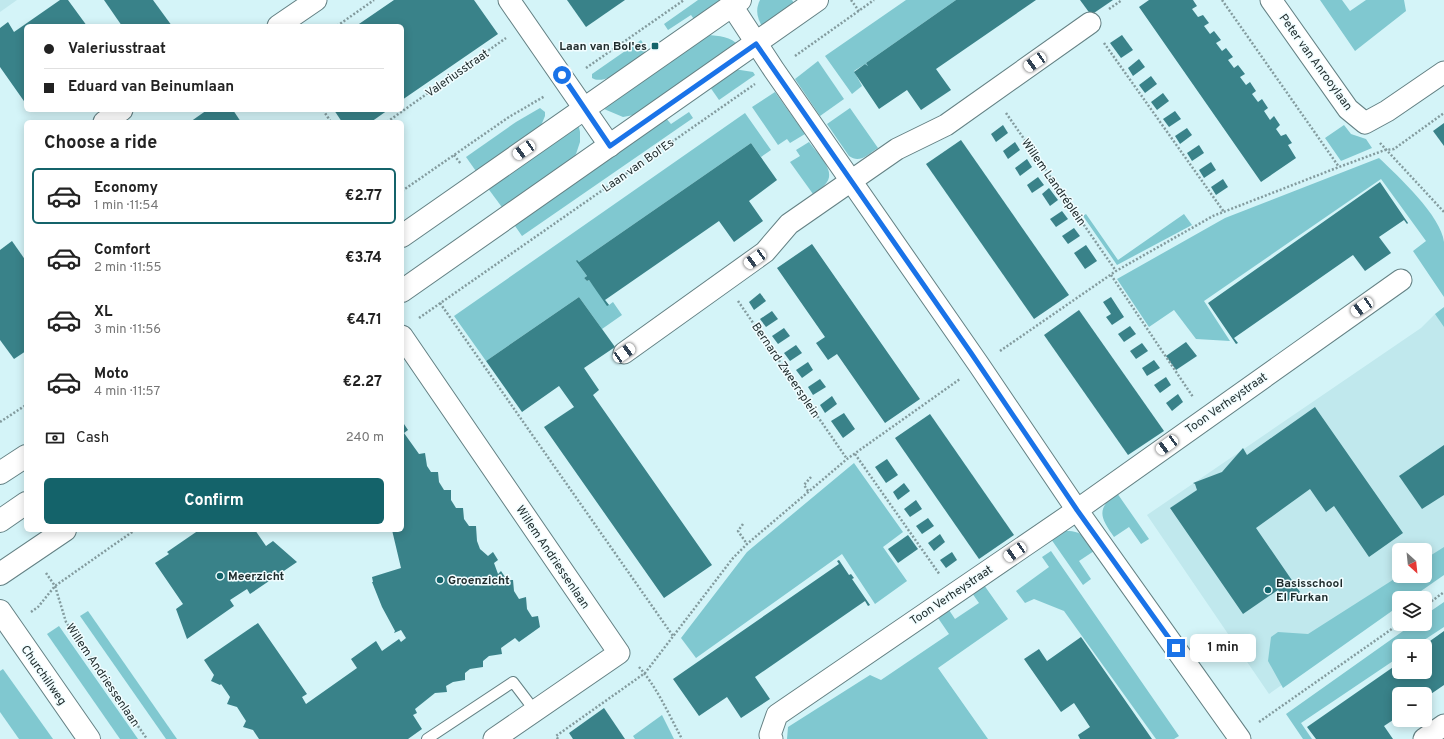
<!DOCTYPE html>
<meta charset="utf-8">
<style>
:root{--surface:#fff;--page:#f6f6f6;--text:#222;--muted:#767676;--line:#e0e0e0;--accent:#14636a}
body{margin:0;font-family:Overpass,sans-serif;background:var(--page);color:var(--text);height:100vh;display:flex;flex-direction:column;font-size:15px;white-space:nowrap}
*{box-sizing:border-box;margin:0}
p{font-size:13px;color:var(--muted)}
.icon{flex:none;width:22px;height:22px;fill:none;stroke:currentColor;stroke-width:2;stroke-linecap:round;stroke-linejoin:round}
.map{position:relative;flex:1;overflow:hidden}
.drawer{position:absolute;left:24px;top:120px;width:380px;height:412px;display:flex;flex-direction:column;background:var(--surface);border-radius:6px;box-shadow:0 2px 10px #0003}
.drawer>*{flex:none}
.top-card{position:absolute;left:24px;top:24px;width:380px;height:88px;border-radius:6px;box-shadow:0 2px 10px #0003;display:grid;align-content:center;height:88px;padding:0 20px;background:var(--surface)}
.needle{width:26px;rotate:153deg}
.buttons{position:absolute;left:1392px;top:543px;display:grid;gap:8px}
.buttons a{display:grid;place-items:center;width:40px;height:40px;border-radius:6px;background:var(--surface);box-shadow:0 2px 10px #0003;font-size:20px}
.end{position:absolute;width:18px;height:18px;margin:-9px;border:5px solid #1a73e8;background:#fff;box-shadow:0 0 0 2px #fff}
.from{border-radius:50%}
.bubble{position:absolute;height:28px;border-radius:6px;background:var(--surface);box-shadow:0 2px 10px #0003;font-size:13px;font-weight:700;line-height:28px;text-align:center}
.car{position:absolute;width:12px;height:24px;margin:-12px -6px;border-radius:5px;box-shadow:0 0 3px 1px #0007;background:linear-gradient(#fff 24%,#345 0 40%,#fff 0 76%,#345 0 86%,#fff 0)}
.top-card b{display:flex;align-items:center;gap:14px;height:38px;font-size:15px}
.top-card b+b{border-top:1px solid var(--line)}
.top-card i{width:10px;height:10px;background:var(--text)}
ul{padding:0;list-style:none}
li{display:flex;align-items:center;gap:12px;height:56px;margin:0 8px 6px;padding:0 12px;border:2px solid transparent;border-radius:6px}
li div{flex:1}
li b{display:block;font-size:15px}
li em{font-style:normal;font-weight:700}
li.on{border-color:var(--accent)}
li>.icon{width:36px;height:36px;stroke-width:1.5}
h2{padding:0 20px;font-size:18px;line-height:48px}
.pay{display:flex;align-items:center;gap:10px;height:44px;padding:0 20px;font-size:15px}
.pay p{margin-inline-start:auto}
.action{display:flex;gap:8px;margin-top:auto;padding:8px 20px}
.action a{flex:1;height:46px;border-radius:6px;background:var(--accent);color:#fff;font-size:16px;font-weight:700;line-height:46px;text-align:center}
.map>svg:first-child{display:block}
</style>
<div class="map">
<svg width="1444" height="739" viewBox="0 0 1444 739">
<rect width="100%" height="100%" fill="#d4f4f8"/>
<g fill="#c0e8ed" fill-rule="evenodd">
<polygon points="0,0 17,0 0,12"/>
<path d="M1435 314 1444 316V571L1399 598V602L1269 694 1147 515 1421 328ZM1399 550H1425V576H1399Z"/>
</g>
<g fill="#80c8d0">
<polygon points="698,0 727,0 696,22 691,15 668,30 664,24"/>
<path d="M760 0H792L796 6 763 28C757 18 755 10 760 0Z"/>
<polygon points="906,0 956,0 866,63 868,66 865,64 854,71 862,86 852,94 825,56"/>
<polygon points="1320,0 1342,0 1350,11 1366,0 1404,0 1406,11 1355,51"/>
<path d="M707 35C719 36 731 36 739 46L639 114 623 117 604 109 603 105Z"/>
<path d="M641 40 650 54C638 61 605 87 592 78V74Z"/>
<polygon points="818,61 844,99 820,116 795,79"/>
<polygon points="734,69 753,72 755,75 719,100 710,87"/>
<polygon points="775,92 805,134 790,143 787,139 778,145 752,107"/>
<polygon points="540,108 545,112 545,116 538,133 478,174 466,157 516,122"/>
<path d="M850 108 878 148C868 154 860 164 849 156L827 124Z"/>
<polygon points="689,112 693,118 522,236 513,223 665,117 671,124"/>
<polygon points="745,113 771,150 761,157 751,143 579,262 576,261 587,276 584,278 587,281 589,280 609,305 613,302 622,315 602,329 579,297 486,361 454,316"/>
<polygon points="1344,125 1351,134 1366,139 1372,148 1341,161 1325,138"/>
<polygon points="575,126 579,127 580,132 580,142 576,154 569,166 504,210 487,187"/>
<path d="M809 142C816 152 836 170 827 182 824 187 817 191 813 194L790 162 800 156 796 150Z"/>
<path d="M1379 158C1398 176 1441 216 1444 242 1444 259 1444 279 1444 297L1413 251 1426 241 1381 179 1204 301 1230 341 1196 339 1174 310 1149 327 1117 279 1225 218Z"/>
<polygon points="1086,214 1118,260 1184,214 1192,225 1117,265 1083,216"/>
<polygon points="1444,307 1444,327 1435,314"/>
<polygon points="854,463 903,532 883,547 907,581 875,604 842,554 696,658 681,638 747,552"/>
<path d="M1117 493 1149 539 1141 544 1129 527 1114 537C1100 517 1096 509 1117 493Z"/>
<path d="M1063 531C1082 530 1084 536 1094 551L1079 561 1091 579 1083 585 1051 539Z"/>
<polygon points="1444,547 1444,575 1411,598 1399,598 1399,606 1283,688 1268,661 1271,637 1278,632 1308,634 1399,576 1425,576 1425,559"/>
<polygon points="1051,551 1179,736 1174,739 1156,739 1064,611 1034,599 1025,603 1016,591 1049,567 1042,557"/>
<polygon points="984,585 1008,619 938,668 988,739 787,739 788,727 870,675 881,680 949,634 938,618 949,610 955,619 979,603 972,593"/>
<polygon points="1444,602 1444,627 1415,646 1399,646 1399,657 1301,723 1312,739 1303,739 1286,714 1413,624 1425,624 1425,615"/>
<polygon points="88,611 177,739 166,739 80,616"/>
<polygon points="59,626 138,739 120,739 47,634"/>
<polygon points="3,669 53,739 19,739 0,712 0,671"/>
<polygon points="662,715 674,739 635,739 633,736"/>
</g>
<g fill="#398289">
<polygon points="60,0 68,0 87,26 26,26 26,104 0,67 0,28 8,22 14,32"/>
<polygon points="104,0 153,0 172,26 122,26"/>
<polygon points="394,0 474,0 498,34 402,100 402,26 356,26"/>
<polygon points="567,0 625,0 586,27"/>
<polygon points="956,0 1036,0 936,69 951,90 921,110 907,90 879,109 854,72 865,64 868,66 866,63"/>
<polygon points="1080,0 1113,0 1091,15"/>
<polygon points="1149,0 1193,0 1197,6 1192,9 1198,17 1203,15 1209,23 1204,26 1210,34 1214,31 1221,40 1216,43 1222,51 1226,48 1233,57 1228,60 1234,68 1238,65 1245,74 1240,77 1246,85 1250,82 1256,91 1252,94 1258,102 1262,99 1268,108 1264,111 1270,120 1274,116 1280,125 1276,129 1281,136 1286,134 1292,143 1288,145 1296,158 1261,182 1139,7"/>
<polygon points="1122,35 1133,50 1121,58 1110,43"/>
<polygon points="1139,59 1145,67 1133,76 1128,68"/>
<polygon points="1151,76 1157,84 1145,93 1139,85"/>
<polygon points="1163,93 1169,101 1157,110 1151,102"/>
<polygon points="207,110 233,110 241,122 190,122"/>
<polygon points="334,110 388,110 371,122 342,122"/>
<polygon points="1175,111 1181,119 1169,127 1163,119"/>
<polygon points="1444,123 1444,146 1433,131"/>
<polygon points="1003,125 1008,133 996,142 991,134"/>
<polygon points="1187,128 1192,135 1180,144 1175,136"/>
<polygon points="961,140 1069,295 1034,319 926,164"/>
<polygon points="1015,142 1020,150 1008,159 1003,151"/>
<polygon points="751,143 777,180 749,201 763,221 734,242 719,221 605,300 609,305 607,306 589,280 587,281 584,278 587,276 576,261 577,260 579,262"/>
<polygon points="1199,145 1204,153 1192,161 1187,153"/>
<polygon points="1027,159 1032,167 1020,176 1015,168"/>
<polygon points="1211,162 1216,170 1204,178 1199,170"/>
<polygon points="1038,177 1044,185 1032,193 1027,185"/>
<polygon points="1223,179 1228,187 1216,195 1211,187"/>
<polygon points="1380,182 1408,223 1407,224 1404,220 1379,237 1391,253 1365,271 1353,255 1234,338 1238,343 1236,344 1208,303"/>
<polygon points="1049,188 1058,200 1050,206 1042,194"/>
<polygon points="1062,211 1068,219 1056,227 1050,219"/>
<polygon points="1074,228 1080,236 1068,244 1062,236"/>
<polygon points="12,241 26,261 26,351 14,359 0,340 0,250"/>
<polygon points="812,244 920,399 885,423 837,354 828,360 816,343 825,337 777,268"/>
<polygon points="1086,245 1097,261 1085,269 1074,253"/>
<polygon points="760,293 766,301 754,310 749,302"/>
<polygon points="579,297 615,347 584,368 599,390 593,395 712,565 664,598 544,427 574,407 559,386 522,412 486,361"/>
<polygon points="1111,297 1124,317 1112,325 1106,317 1111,314 1103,302"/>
<polygon points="1079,310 1164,431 1128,455 1044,335"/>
<polygon points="772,311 778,319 766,327 760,319"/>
<polygon points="1130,326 1136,334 1124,342 1118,334"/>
<polygon points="784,328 790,336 778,344 772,336"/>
<polygon points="1186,342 1197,356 1176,370 1166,356"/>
<polygon points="1142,343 1148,351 1136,359 1130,351"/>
<polygon points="796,345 802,353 790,361 784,353"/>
<polygon points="1154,360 1160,368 1147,376 1142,368"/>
<polygon points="808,362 813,370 802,378 796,370"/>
<polygon points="1166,377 1171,385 1160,393 1154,385"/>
<polygon points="820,379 826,387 813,395 808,387"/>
<polygon points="1178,394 1183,402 1172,411 1166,403"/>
<polygon points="832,396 837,404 825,413 820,405"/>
<polygon points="1315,407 1403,533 1369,557 1334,506 1326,512 1310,489 1256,528 1300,592 1286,602 1278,590 1243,614 1170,508 1197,490 1195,484 1193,483 1222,472 1243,448 1247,455"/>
<polygon points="844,413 855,429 843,438 831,421"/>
<polygon points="930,414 1014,535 979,559 895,438"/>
<polygon points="402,421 408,430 404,433 419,454 425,453 427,466 431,472 438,472 439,482 444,490 451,490 451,500 456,508 463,508 464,519 469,526 476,526 477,541 480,549 488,556 493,552 498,560 494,563 498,574 501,571 507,580 513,580 514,591 519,599 526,597 527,609 532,617 538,616 540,627 519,642 515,638 501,648 502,654 489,656 483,661 483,667 470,669 465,673 465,680 453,682 446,686 447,692 435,693 415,709 417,713 413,715 422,729 408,739 259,739 253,730 243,727 246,721 237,707 227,704 230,697 221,684 220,685 211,681 214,675 204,660 258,623 307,694 302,697 306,704 357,668 351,659 376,641 382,651 399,639 401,642 406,638 401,630 394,633 395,631 382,607 372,582 373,582 372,577 401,568 392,530 402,530"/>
<polygon points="1444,445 1444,495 1422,509 1399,476"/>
<polygon points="887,459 898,475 886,483 875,467"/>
<polygon points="904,483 910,491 898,500 893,492"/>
<polygon points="916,500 922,509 910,517 904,509"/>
<polygon points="928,518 934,526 922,534 916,526"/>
<polygon points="199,530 255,530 266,546 273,541 297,562 250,594 247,589 230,600 234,606 187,639 176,609 183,604 155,563 169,554 167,552"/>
<polygon points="940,534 945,542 934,551 928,543"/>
<polygon points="908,535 918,549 898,563 888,549"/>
<polygon points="952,552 957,560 946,568 940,560"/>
<polygon points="839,560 849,575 851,574 854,578 852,579 870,605 868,606 865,601 755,677 770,699 741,718 727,697 699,716 673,679 839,564 837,561"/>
<polygon points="1444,631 1444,685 1425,698 1425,694 1399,694 1399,716 1384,726 1393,739 1316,739 1307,727 1399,663 1399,672 1425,672 1425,646 1423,646"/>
<polygon points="1081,637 1152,739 1080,739 1078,735 1090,727 1074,703 1061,712 1024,659 1039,649 1047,661"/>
<polygon points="604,708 625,739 573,739 569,733"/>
</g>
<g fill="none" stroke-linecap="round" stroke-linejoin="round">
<g stroke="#648184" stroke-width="12">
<polyline id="lane" points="427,739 513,682 535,711"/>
</g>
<g stroke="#648184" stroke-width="23">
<g id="street">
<polyline points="509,0 610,146"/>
<polyline points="1271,0 1348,109 1365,123 1387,111 1444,72"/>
<polyline points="732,6 774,70 979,365 1077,510 1240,739"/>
<polyline points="278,26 316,0"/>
<polyline points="104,122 122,110"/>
<polyline points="402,336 619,653 494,739"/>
<polyline points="624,353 765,252 789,224 897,149 946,125 1090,23"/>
<polyline points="772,739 770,735 777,715 1077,510 1401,280"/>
<polyline points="1424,739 1444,725"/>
</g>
</g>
<g stroke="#648184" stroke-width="24">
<g id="secondary">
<polyline points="402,236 740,0"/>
<polyline points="402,291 817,0"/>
<polyline points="0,473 26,456"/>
<polyline points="0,521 26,503"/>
<polyline points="0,574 65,530"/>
<polyline points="0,611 89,739"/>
</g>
</g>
<g stroke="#839b9e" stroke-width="2.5" stroke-dasharray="2 2" stroke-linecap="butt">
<polyline points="851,0 859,11"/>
<polyline points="1222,0 1339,167"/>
<polyline points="1109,9 1122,0"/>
<polyline points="337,26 374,0"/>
<polyline points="1104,43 1224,212"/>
<polyline points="795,56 874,0"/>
<polyline points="586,68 684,0"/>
<polyline points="323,110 331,122"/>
<polyline points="1006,113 1116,271"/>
<polyline points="387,122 506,38"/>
<polyline points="1380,143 1444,212"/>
<polyline points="454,155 461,164"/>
<polyline points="402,191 509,117 545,96"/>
<polyline points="1111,275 1193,397"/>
<polyline points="738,301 847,459"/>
<polyline points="440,303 673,636"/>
<polyline points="419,318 755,84"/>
<polyline points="1000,351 1116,271 1213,216 1339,167 1385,150 1394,149 1444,113"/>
<polyline points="0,422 26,405"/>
<polyline points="855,454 940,575"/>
<polyline points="808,491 804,485 811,477"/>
<polyline points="743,524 738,531 747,544"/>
<polyline points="46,573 55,586 66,622 147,739"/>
<polyline points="1425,606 1444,592"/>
<polyline points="31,612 38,607 55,586 135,530"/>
<path d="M639 667C657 687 669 715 682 739"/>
<polyline points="1259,722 1399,624"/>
<polyline points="558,739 556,736 645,673 733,558 747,544 847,459 960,379"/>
</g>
<use href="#lane" stroke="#fff" stroke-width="10"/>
<use href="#street" stroke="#fff" stroke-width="21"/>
<use href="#secondary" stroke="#fff" stroke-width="22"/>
</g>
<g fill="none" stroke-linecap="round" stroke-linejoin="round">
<polyline stroke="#1a73e8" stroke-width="5" points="562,75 610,146 756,44 971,353 1077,510 1176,648"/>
</g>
<g fill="#14636a" stroke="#f1fdff" stroke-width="1.5">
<rect x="651" y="42" width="8" height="8" rx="2"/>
<circle cx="220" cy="576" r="4"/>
<circle cx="440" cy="580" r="4"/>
<circle cx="1268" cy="590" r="4"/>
</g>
<g text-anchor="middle" stroke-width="3" stroke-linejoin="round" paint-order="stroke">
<g font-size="12" font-weight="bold" fill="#1e2b2c" stroke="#f1fdff" text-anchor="start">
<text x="647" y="50" text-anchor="end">Laan van Bol'es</text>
<text x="228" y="580">Meerzicht</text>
<text x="448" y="584">Groenzicht</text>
<text x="1276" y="587">Basisschool<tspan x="1276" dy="14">El Furkan</tspan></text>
</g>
<g font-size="12" fill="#1e2b2c" stroke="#f1fdff">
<text transform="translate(1316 62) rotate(54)" y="4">Peter van Anrooylaan</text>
<text transform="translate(457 73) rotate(-35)" y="4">Valeriusstraat</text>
<text transform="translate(638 165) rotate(-35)" y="4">Laan van Bol'Es</text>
<text transform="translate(1054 182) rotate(55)" y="4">Willem Landréplein</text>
<text transform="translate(786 370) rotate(56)" y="4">Bernard Zweersplein</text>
<text transform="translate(1226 403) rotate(-35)" y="4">Toon Verheystraat</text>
<text transform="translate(553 557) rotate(56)" y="4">Willem Andriessenlaan</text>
<text transform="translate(951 595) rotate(-34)" y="4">Toon Verheystraat</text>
<text transform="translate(44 675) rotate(55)" y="4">Churchillweg</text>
<text transform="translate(103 675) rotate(56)" y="4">Willem Andriessenlaan</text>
</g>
</g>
</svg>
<div class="buttons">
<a><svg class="needle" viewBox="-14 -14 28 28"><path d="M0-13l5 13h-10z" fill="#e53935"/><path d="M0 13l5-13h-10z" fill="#767676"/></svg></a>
<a><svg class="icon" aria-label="layers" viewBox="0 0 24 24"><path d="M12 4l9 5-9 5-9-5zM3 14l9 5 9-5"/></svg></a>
<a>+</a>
<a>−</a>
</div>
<i class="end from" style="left:562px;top:75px"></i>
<i class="end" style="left:1176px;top:648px"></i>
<div class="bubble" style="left:1190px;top:634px;width:66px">1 min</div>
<i class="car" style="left:1035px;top:62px;rotate:235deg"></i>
<i class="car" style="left:524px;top:150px;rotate:235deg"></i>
<i class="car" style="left:755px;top:259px;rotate:234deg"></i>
<i class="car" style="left:1362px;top:307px;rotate:235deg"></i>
<i class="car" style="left:624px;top:353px;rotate:55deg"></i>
<i class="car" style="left:1167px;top:445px;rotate:234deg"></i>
<i class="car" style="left:1015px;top:552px;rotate:236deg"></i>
<div class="top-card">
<b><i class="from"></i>Valeriusstraat</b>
<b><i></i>Eduard van Beinumlaan</b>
</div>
<section class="drawer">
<h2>Choose a ride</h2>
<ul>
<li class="on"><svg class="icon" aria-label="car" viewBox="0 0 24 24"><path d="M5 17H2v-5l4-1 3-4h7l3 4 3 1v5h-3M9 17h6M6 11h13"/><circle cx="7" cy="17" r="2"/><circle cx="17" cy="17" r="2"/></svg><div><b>Economy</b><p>1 min · 11:54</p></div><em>€2.77</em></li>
<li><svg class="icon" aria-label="car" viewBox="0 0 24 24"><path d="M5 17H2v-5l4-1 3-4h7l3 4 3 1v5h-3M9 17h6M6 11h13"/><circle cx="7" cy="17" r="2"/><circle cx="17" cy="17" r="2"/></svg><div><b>Comfort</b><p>2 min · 11:55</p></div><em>€3.74</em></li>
<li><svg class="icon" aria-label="car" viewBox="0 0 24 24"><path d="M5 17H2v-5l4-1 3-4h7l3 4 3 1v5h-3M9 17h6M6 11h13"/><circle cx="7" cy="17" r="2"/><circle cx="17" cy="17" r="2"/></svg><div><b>XL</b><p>3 min · 11:56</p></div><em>€4.71</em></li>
<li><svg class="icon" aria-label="car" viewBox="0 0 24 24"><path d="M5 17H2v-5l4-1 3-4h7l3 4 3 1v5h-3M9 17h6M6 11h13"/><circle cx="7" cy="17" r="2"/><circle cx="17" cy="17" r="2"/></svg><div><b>Moto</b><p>4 min · 11:57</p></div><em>€2.27</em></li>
</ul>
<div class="pay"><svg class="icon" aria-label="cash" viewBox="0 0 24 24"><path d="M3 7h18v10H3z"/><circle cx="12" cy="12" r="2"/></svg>Cash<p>240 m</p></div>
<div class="action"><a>Confirm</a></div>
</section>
</div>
